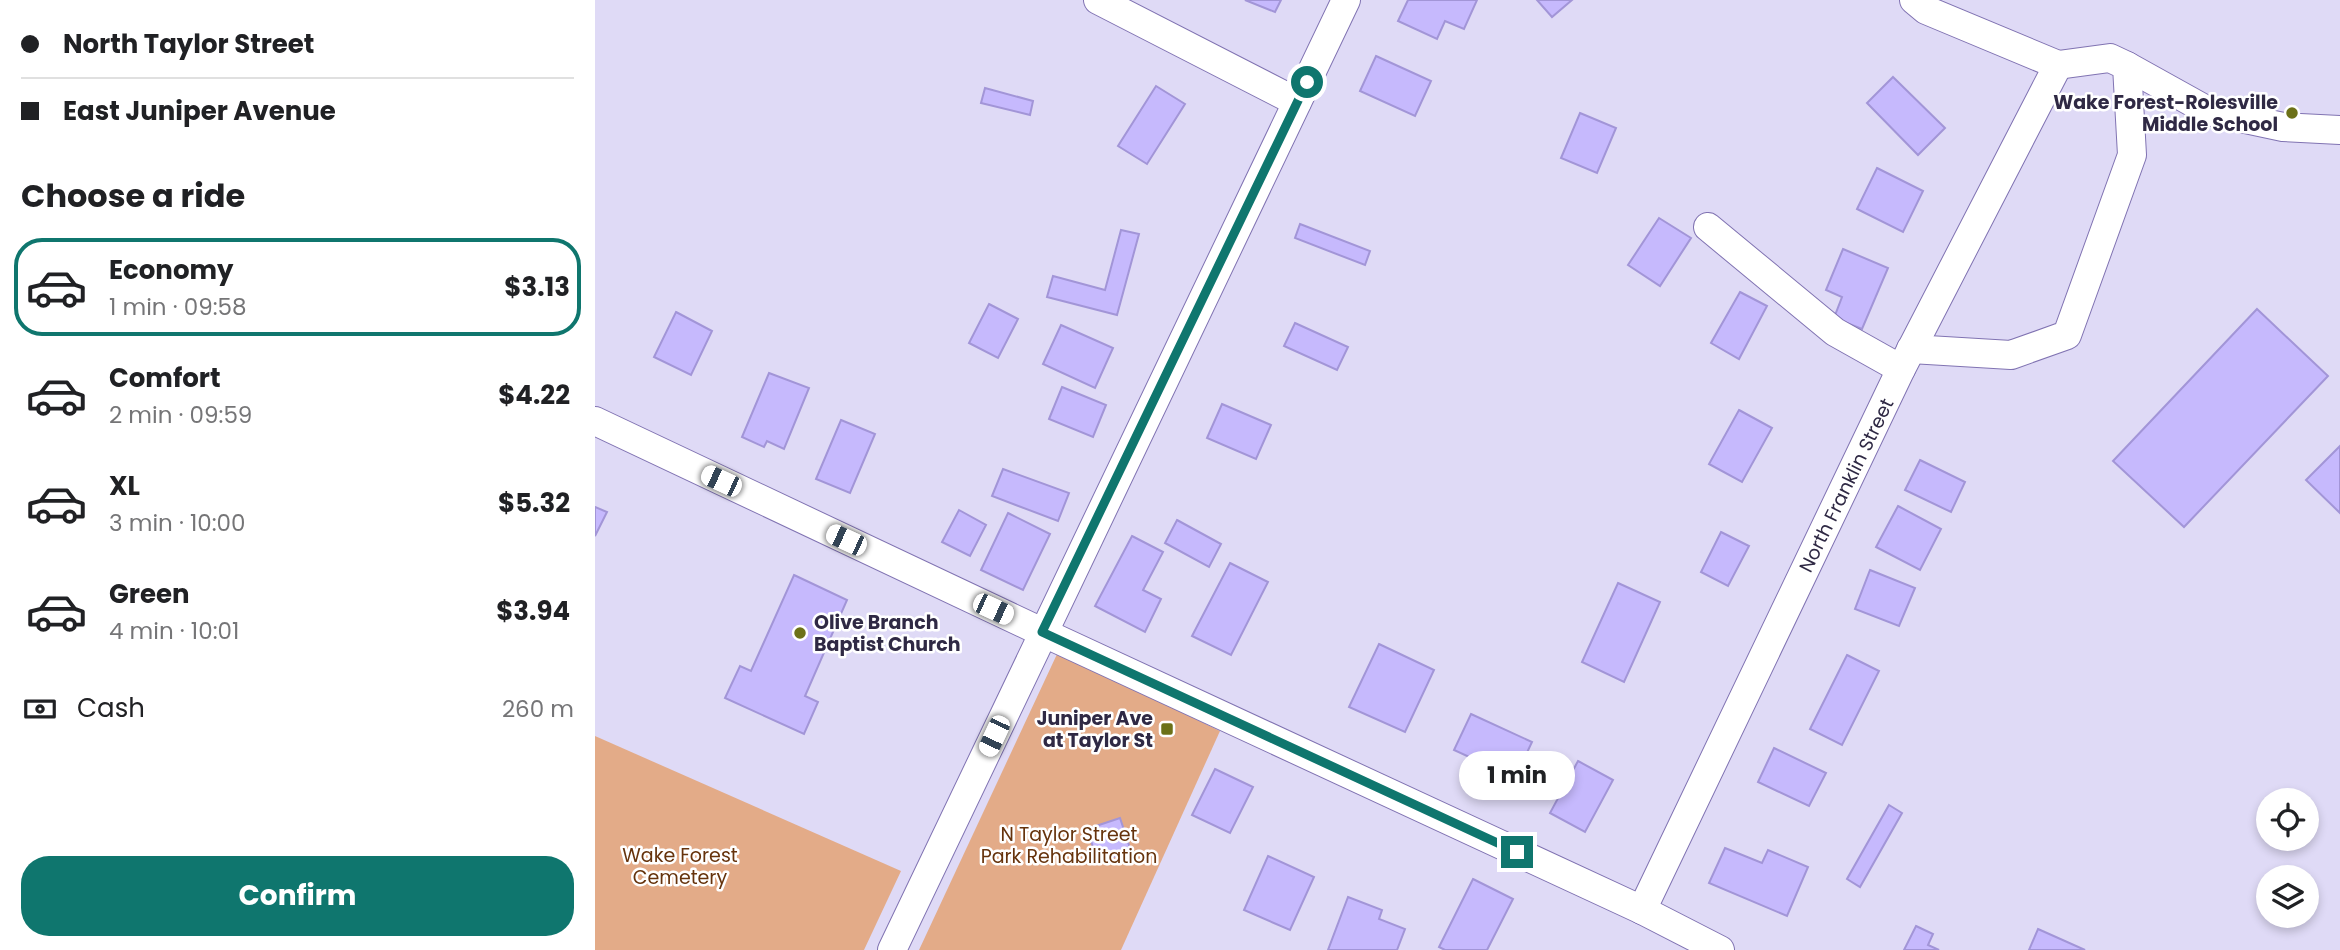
<!DOCTYPE html>
<meta charset="utf-8">
<style>
:root{--surface:#fff;--page:#f6f6f6;--text:#202124;--muted:#757577;--line:#e0e0e0;--accent:#0f766e}
body{margin:0;font-family:Poppins,sans-serif;background:var(--page);color:var(--text);height:100vh;display:flex;flex-direction:column;font-size:26px;white-space:nowrap}
*{box-sizing:border-box;margin:0}
p{font-size:23px;color:var(--muted)}
.icon{flex:none;width:38px;height:38px;fill:none;stroke:currentColor;stroke-width:2;stroke-linecap:round;stroke-linejoin:round}
.map{position:relative;flex:1;overflow:hidden}
.sheet{display:flex;flex-direction:column;background:var(--surface);width:595px}
.sheet>*{flex:none}
.hud{display:grid;align-content:center;height:154px;padding:0 21px;background:var(--surface)}
.fabs{position:absolute;left:1661px;top:788px;display:grid;gap:14px}
.fabs a{display:grid;place-items:center;width:63px;height:63px;border-radius:50%;background:var(--surface);box-shadow:0 4px 10px #0003;font-size:35px}
.end{position:absolute;width:32px;height:32px;margin:-16px;border:9px solid #0f766e;background:#fff;box-shadow:0 0 0 4px #fff}
.from{border-radius:50%}
.bubble{position:absolute;height:49px;border-radius:24px;background:var(--surface);box-shadow:0 4px 10px #0003;font-size:23px;font-weight:700;line-height:49px;text-align:center}
.car{position:absolute;width:21px;height:42px;margin:-21px -10px;border-radius:9px;box-shadow:0 0 5px 2px #0007;background:linear-gradient(#fff 24%,#345 0 40%,#fff 0 76%,#345 0 86%,#fff 0)}
.hud b{display:flex;align-items:center;gap:24px;height:66px;font-size:26px}
.hud b+b{border-top:2px solid var(--line)}
.hud i{width:18px;height:18px;background:var(--text)}
ul{padding:0;list-style:none}
li{display:flex;align-items:center;gap:21px;height:98px;margin:0 14px 10px;padding:0 7px;border:4px solid transparent;border-radius:28px}
li div{flex:1}
li b{display:block;font-size:26px}
li em{font-style:normal;font-weight:700}
li.selected{border-color:var(--accent)}
li>.icon{width:63px;height:63px;stroke-width:1.5}
h2{padding:0 21px;font-size:32px;line-height:84px}
.pay{display:flex;align-items:center;gap:18px;height:77px;padding:0 21px;font-size:26px}
.pay p{margin-inline-start:auto}
.button{display:flex;gap:14px;margin-top:auto;padding:14px 21px}
.button a{flex:1;height:80px;border-radius:28px;background:var(--accent);color:#fff;font-size:28px;font-weight:700;line-height:80px;text-align:center}
main{display:flex;flex:1;min-height:0}
.map>svg:first-child{display:block}
</style>
<main>
<section class="sheet">
<div class="hud">
<b><i class="from"></i>North Taylor Street</b>
<b><i></i>East Juniper Avenue</b>
</div>
<h2>Choose a ride</h2>
<ul>
<li class="selected"><svg class="icon" aria-label="car" viewBox="0 0 24 24"><path d="M5 17H2v-5l4-1 3-4h7l3 4 3 1v5h-3M9 17h6M6 11h13"/><circle cx="7" cy="17" r="2"/><circle cx="17" cy="17" r="2"/></svg><div><b>Economy</b><p>1 min · 09:58</p></div><em>$3.13</em></li>
<li><svg class="icon" aria-label="car" viewBox="0 0 24 24"><path d="M5 17H2v-5l4-1 3-4h7l3 4 3 1v5h-3M9 17h6M6 11h13"/><circle cx="7" cy="17" r="2"/><circle cx="17" cy="17" r="2"/></svg><div><b>Comfort</b><p>2 min · 09:59</p></div><em>$4.22</em></li>
<li><svg class="icon" aria-label="car" viewBox="0 0 24 24"><path d="M5 17H2v-5l4-1 3-4h7l3 4 3 1v5h-3M9 17h6M6 11h13"/><circle cx="7" cy="17" r="2"/><circle cx="17" cy="17" r="2"/></svg><div><b>XL</b><p>3 min · 10:00</p></div><em>$5.32</em></li>
<li><svg class="icon" aria-label="car" viewBox="0 0 24 24"><path d="M5 17H2v-5l4-1 3-4h7l3 4 3 1v5h-3M9 17h6M6 11h13"/><circle cx="7" cy="17" r="2"/><circle cx="17" cy="17" r="2"/></svg><div><b>Green</b><p>4 min · 10:01</p></div><em>$3.94</em></li>
</ul>
<div class="pay"><svg class="icon" aria-label="cash" viewBox="0 0 24 24"><path d="M3 7h18v10H3z"/><circle cx="12" cy="12" r="2"/></svg>Cash<p>260 m</p></div>
<div class="button"><a>Confirm</a></div>
</section>
<div class="map">
<svg width="1745" height="950" viewBox="0 0 1745 950">
<rect width="100%" height="100%" fill="#dfdaf6"/>
<g fill="#e3ab88">
<polygon points="463,652 625,731 526,950 324,950"/>
<polygon points="0,736 306,871 269,950 0,950"/>
</g>
<g fill="#c6b9fd" stroke="#a295d7" stroke-width="2">
<polygon points="650,0 686,0 680,12"/>
<polygon points="813,0 882,0 869,29 850,21 842,39 803,21"/>
<polygon points="942,0 977,0 957,17"/>
<polygon points="781,56 836,81 820,116 765,91"/>
<polygon points="1298,77 1350,128 1323,155 1272,103"/>
<polygon points="561,86 590,104 552,164 523,146"/>
<polygon points="390,88 438,101 435,115 386,103"/>
<polygon points="985,113 1021,128 1002,173 966,158"/>
<polygon points="1282,168 1328,191 1308,232 1262,209"/>
<polygon points="1064,218 1096,238 1065,286 1033,265"/>
<polygon points="705,224 775,251 770,265 700,238"/>
<polygon points="526,230 544,234 522,315 452,297 458,276 510,290"/>
<polygon points="1248,249 1293,268 1267,329 1239,318 1247,297 1231,290"/>
<polygon points="1145,292 1172,306 1144,359 1116,343"/>
<polygon points="394,304 423,319 403,358 374,343"/>
<polygon points="1662,309 1733,376 1589,527 1518,461"/>
<polygon points="81,312 117,331 96,375 59,357"/>
<polygon points="700,323 753,347 742,370 689,346"/>
<polygon points="466,325 518,348 500,388 448,364"/>
<polygon points="174,373 214,388 189,449 172,441 169,447 147,437"/>
<polygon points="467,387 511,405 498,437 454,419"/>
<polygon points="627,404 676,425 661,459 612,438"/>
<polygon points="1144,410 1177,428 1147,482 1114,464"/>
<polygon points="246,420 280,434 255,493 221,479"/>
<polygon points="1745,446 1745,513 1711,480"/>
<polygon points="1325,460 1370,482 1356,512 1310,490"/>
<polygon points="408,469 474,493 463,521 397,496"/>
<polygon points="1303,506 1346,529 1325,570 1281,547"/>
<polygon points="0,507 12,512 0,536"/>
<polygon points="364,510 391,525 375,556 347,542"/>
<polygon points="413,513 455,534 428,590 386,570"/>
<polygon points="582,520 626,544 614,567 570,543"/>
<polygon points="1126,532 1154,546 1133,586 1106,572"/>
<polygon points="537,536 568,552 548,590 566,599 550,632 500,606"/>
<polygon points="635,563 673,582 636,655 597,636"/>
<polygon points="1275,570 1320,588 1304,626 1260,609"/>
<polygon points="199,575 252,600 210,696 223,702 209,734 130,698 145,666 156,671"/>
<polygon points="1023,583 1065,602 1029,682 987,662"/>
<polygon points="784,644 839,670 810,732 754,707"/>
<polygon points="1252,655 1284,671 1247,745 1215,729"/>
<polygon points="876,714 937,742 920,778 859,750"/>
<polygon points="1179,748 1231,773 1214,806 1163,782"/>
<polygon points="983,761 1018,780 990,832 955,813"/>
<polygon points="620,769 658,787 635,833 597,815"/>
<polygon points="1294,805 1307,813 1265,887 1252,879"/>
<polygon points="525,818 536,851 503,862 492,829"/>
<polygon points="1130,848 1167,863 1173,850 1213,867 1192,916 1114,883"/>
<polygon points="673,856 719,877 695,930 649,910"/>
<polygon points="878,879 918,899 892,950 850,950 844,947"/>
<polygon points="753,897 787,910 784,919 810,929 802,950 733,950"/>
<polygon points="1321,926 1338,934 1333,945 1344,950 1309,950"/>
<polygon points="1443,929 1490,950 1434,950"/>
</g>
<g fill="none" stroke-linecap="round" stroke-linejoin="round">
<g stroke="#8073b2" stroke-width="30">
<g id="minor">
<polyline points="503,0 702,102"/>
<polyline points="1319,0 1331,10 1463,65"/>
<polyline points="1532,66 1613,111 1688,127 1745,130"/>
<polyline points="1113,227 1240,332 1306,369"/>
<polyline points="1316,349 1416,355 1472,335 1537,155 1532,66 1515,58 1463,65"/>
<polyline points="0,421 447,632 1047,910 1125,950"/>
<polyline points="1047,910 1306,369 1463,65"/>
<polyline points="297,950 751,0"/>
</g>
</g>
<use href="#minor" stroke="#fff" stroke-width="28"/>
</g>
<g fill="none" stroke-linecap="round" stroke-linejoin="round">
<polyline stroke="#0f766e" stroke-width="9" points="712,82 447,632 922,852"/>
</g>
<g fill="#6c7118" stroke="#fff" stroke-width="2.5">
<circle cx="1697" cy="113" r="7"/>
<circle cx="205" cy="633" r="7"/>
<rect x="565" y="722" width="14" height="14" rx="3.5"/>
</g>
<g text-anchor="middle" stroke-width="5" stroke-linejoin="round" paint-order="stroke">
<g font-size="19" font-weight="bold" fill="#2f2944" stroke="#fff" text-anchor="end">
<text x="1683" y="109">Wake Forest-Rolesville<tspan x="1683" dy="22">Middle School</tspan></text>
<text x="219" y="629" text-anchor="start">Olive Branch<tspan x="219" dy="22">Baptist Church</tspan></text>
<text x="558" y="725">Juniper Ave<tspan x="558" dy="22">at Taylor St</tspan></text>
</g>
<g font-size="19" fill="#2f2944" stroke="#fff">
<text transform="translate(1251 485) rotate(-64)" y="7">North Franklin Street</text>
</g>
<g font-size="19" fill="#66330c" stroke="#fff">
<text x="474" y="841">N Taylor Street<tspan x="474" dy="22">Park Rehabilitation</tspan></text>
<text x="85" y="862">Wake Forest<tspan x="85" dy="22">Cemetery</tspan></text>
</g>
</g>
</svg>
<div class="fabs">
<a><svg class="icon" aria-label="locate" viewBox="0 0 24 24"><circle cx="12" cy="12" r="6"/><path d="M12 2v4M12 18v4M2 12h4M18 12h4"/></svg></a>
<a><svg class="icon" aria-label="layers" viewBox="0 0 24 24"><path d="M12 4l9 5-9 5-9-5zM3 14l9 5 9-5"/></svg></a>
</div>
<i class="end from" style="left:712px;top:82px"></i>
<i class="end" style="left:922px;top:852px"></i>
<div class="bubble" style="left:864px;top:751px;width:116px">1 min</div>
<i class="car" style="left:126px;top:481px;rotate:295deg"></i>
<i class="car" style="left:251px;top:540px;rotate:295deg"></i>
<i class="car" style="left:398px;top:609px;rotate:115deg"></i>
<i class="car" style="left:399px;top:736px;rotate:205deg"></i>
</div>
</main>
